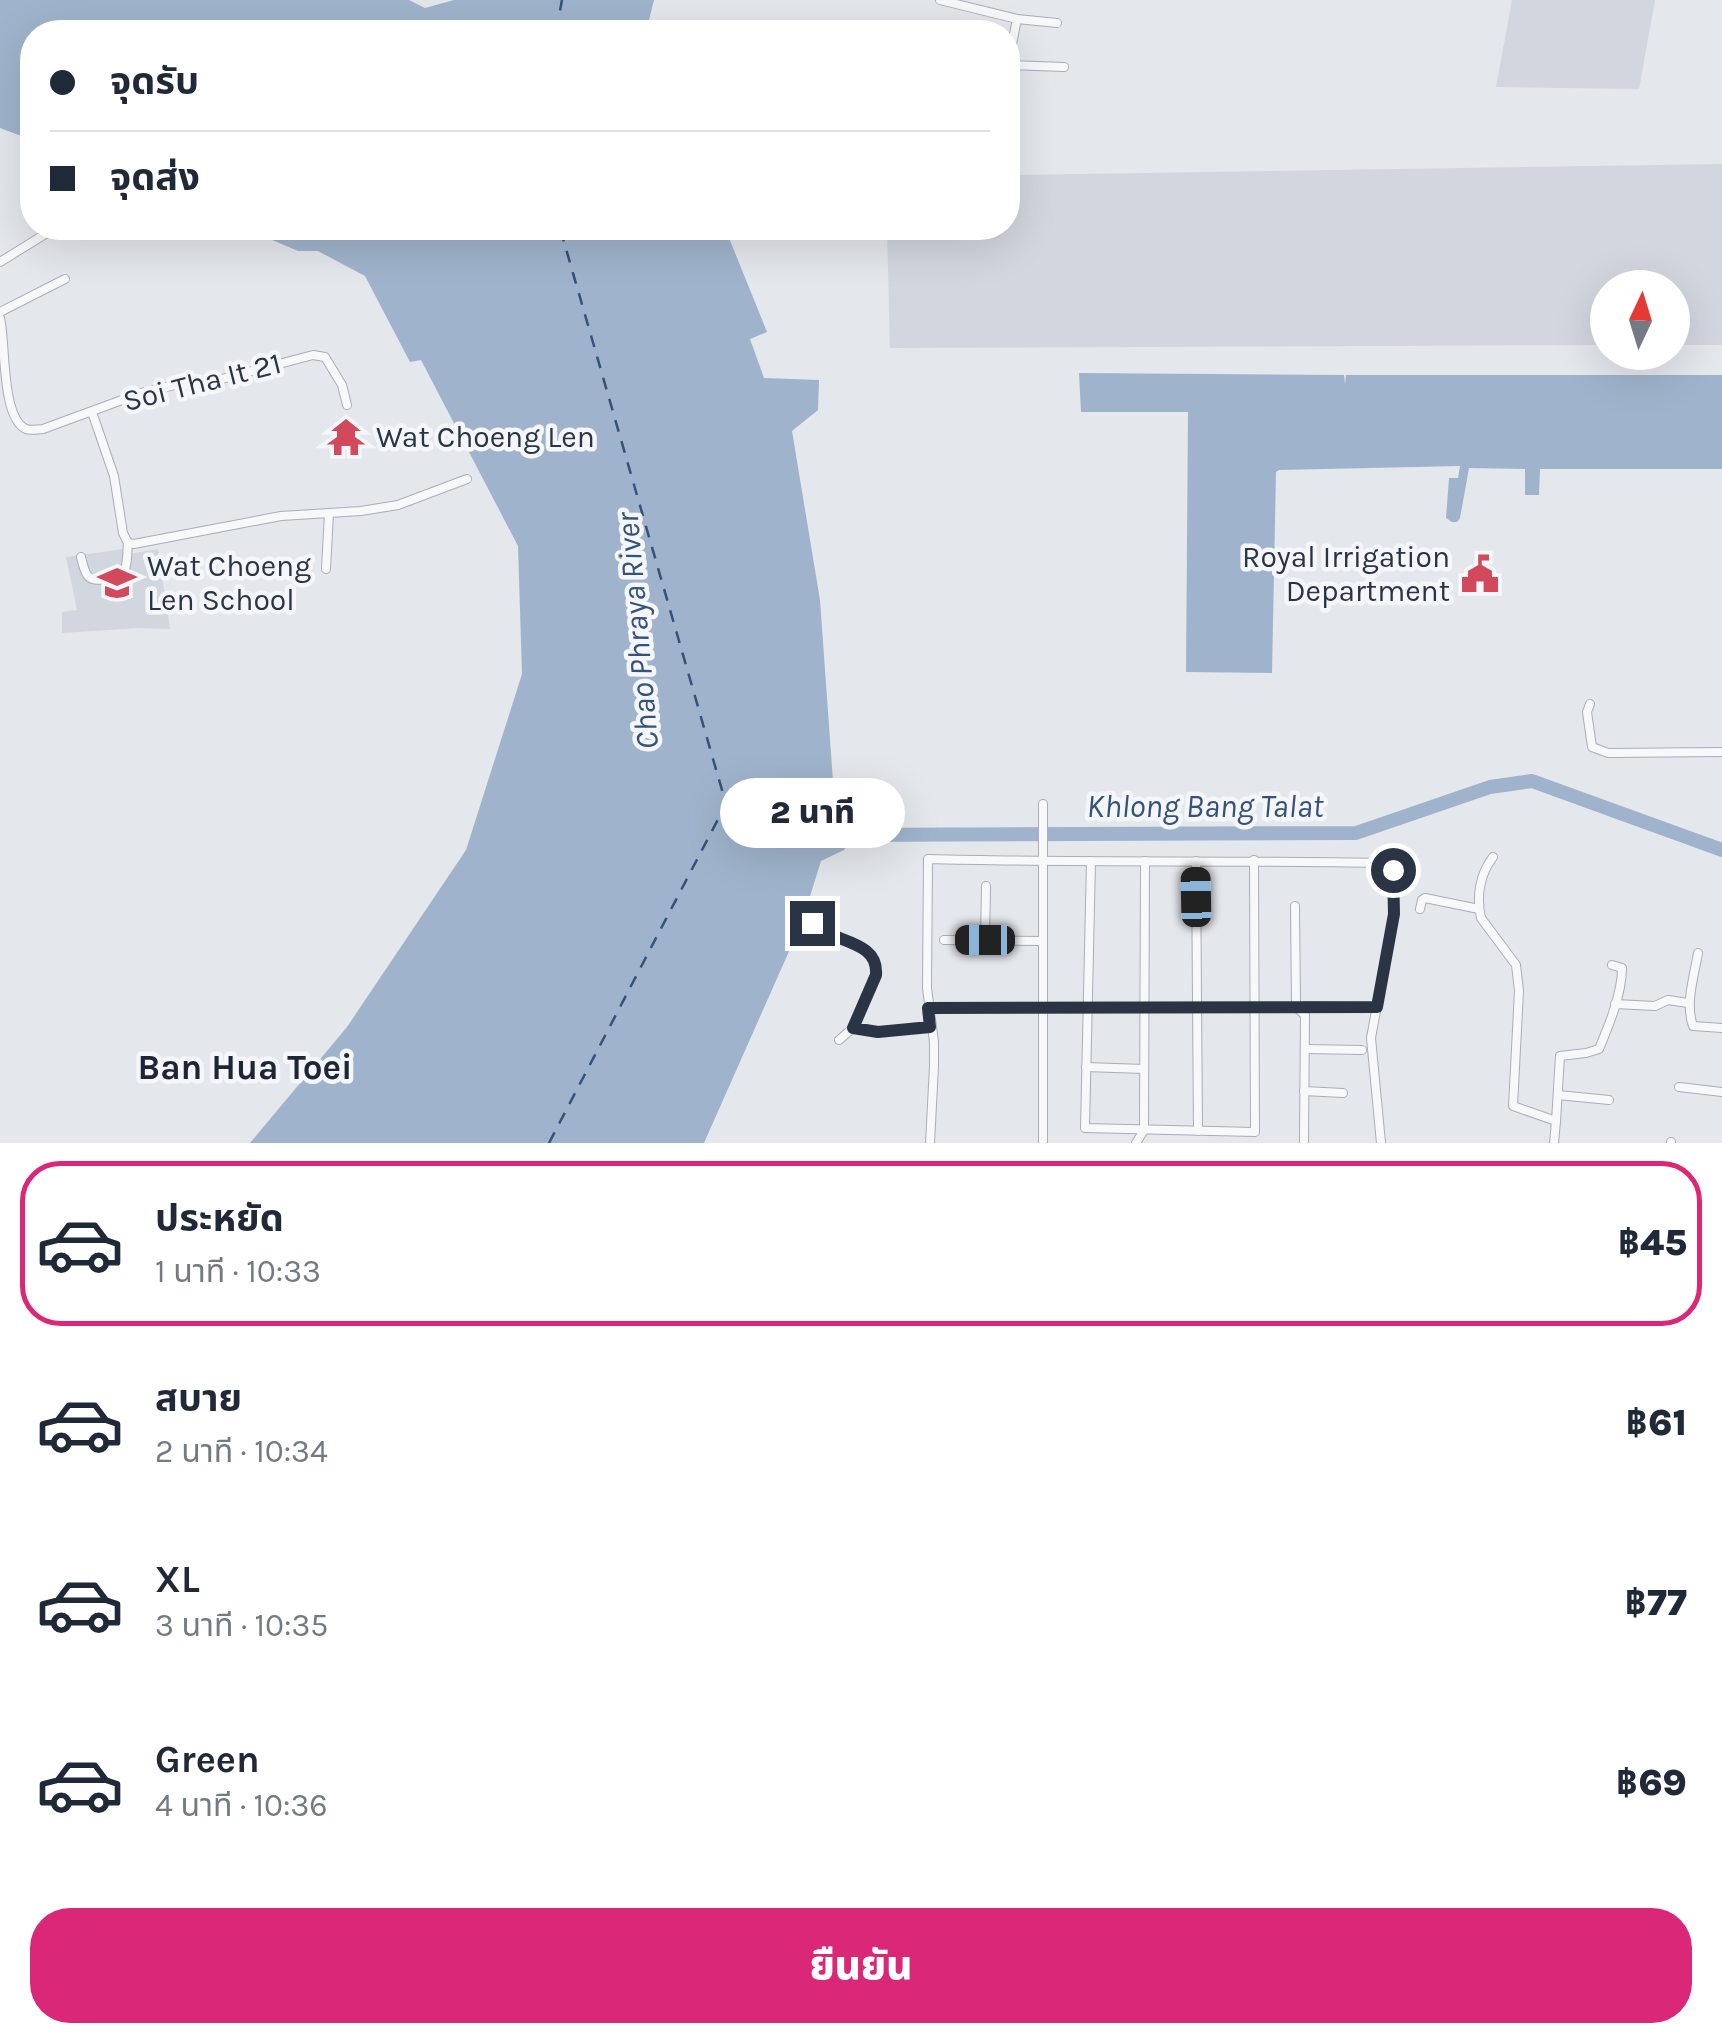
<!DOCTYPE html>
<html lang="th">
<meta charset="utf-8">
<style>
:root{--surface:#fff;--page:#f6f6f7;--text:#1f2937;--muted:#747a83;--line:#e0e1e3;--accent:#db2777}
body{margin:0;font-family:Karla,"Noto Sans Thai",sans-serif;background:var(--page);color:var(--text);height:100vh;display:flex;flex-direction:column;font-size:38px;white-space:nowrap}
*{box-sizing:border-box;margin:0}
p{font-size:32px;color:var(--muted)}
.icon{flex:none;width:55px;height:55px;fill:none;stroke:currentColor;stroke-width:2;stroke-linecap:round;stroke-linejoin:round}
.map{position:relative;height:1143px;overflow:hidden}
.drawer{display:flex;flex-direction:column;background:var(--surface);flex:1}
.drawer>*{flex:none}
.top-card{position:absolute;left:20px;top:20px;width:1000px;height:220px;border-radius:40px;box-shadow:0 10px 40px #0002;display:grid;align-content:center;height:220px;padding:0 30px;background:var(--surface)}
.needle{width:65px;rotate:4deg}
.buttons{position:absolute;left:1590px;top:270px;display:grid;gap:20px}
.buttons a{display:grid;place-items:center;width:100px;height:100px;border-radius:50%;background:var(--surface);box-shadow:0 10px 40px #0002;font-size:50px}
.end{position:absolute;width:45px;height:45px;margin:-22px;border:12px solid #2b3445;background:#fff;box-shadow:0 0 0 5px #fff}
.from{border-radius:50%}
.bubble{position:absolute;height:70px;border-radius:35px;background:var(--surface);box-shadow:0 10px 40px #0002;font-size:32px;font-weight:800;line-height:70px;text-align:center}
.car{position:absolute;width:30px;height:60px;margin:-30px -15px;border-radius:12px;box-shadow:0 0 8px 2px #0007;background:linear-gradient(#222 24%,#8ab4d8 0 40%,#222 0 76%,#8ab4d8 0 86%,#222 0)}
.top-card b{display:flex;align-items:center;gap:35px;height:95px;font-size:38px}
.top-card b+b{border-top:2px solid var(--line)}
.top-card i{width:25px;height:25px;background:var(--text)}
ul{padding:18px 0 0;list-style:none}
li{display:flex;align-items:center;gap:30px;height:165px;margin:0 20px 15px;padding:0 10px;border:5px solid transparent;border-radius:40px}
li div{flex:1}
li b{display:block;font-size:38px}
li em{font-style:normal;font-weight:800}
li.selected{border-color:var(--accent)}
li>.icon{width:90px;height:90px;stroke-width:1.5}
.primary-button{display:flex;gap:20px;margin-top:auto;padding:20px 30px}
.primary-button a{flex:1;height:115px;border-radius:40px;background:var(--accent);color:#fff;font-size:40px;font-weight:800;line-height:115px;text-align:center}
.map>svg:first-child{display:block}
</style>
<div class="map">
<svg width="1722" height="1143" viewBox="0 0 1722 1143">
<rect width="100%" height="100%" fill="#e4e7ec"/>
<g fill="#d2d6de">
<polygon points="1512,0 1655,0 1639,89 1496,87"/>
<polygon points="1722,164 1722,345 1673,345 1672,288 1608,288 1607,345 890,348 887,228 1008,228 1008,175"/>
<polygon points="124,549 129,554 158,549 170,629 139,628 62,633 62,612 77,610 66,557"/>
</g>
<g fill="#9fb4cc">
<polygon points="0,0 409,0 425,8 454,0 654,0 646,32 32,32 32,140 0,128"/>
<polygon points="244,228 725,228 767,332 750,339 764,378 819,380 818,410 792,431 820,600 835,809 858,828 844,850 821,861 802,922 704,1143 250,1143 347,1027 466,850 522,674 518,546 421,360 410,362 365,276 318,251 298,251"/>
<polygon points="1079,373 1344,375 1345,384 1346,375 1722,375 1722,469 1540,469 1539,495 1525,495 1525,469 1469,468 1460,518 1457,522 1452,522 1446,518 1449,478 1458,478 1460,466 1279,470 1276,472 1272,673 1186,672 1188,412 1081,412"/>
</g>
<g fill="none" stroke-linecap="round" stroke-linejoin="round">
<polyline stroke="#9fb4cc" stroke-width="14" points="839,835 1356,833 1490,787 1532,781 1722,850"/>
<g stroke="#34527a" stroke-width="2.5" stroke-dasharray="12 10" stroke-linecap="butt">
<polyline points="556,32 562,0"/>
<polyline points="549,1143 726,804 560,228"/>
</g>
<g stroke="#a9aeb7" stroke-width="10">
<g id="street">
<polyline points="940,0 1017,19 1057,23"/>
<polyline points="1008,64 1017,19"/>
<polyline points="1008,65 1064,67"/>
<polyline points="0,262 55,228"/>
<polyline points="0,312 65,279"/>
<path d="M0 318C6 343 1 418 26 429 31 431 38 429 43 429L141 393 175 385H199L313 355 325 357 342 385 347 405"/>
<polyline points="92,412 114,476 123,533 128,543 134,544 281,516 361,511 398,505 467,479"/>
<path d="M81 557C85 574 87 583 106 579 107 579 121 575 122 574 128 569 127 551 128 543"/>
<polyline points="326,569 329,513"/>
<polyline points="1590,704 1587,712 1592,747 1608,753 1722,752"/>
<polyline points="1043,804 1043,1143"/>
<path d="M1493 857C1480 874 1476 896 1481 918L1516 965 1519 991 1513 1106 1556 1121 1554 1143"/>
<polyline points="1091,861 1085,1128 1255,1132 1254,860"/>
<polyline points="1196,861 1198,1131"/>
<polyline points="1295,906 1296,1007 1305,1015 1304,1143"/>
<polyline points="1420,909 1422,900 1425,898 1479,909"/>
<path d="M811 917C822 947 880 935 876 975L853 1028 839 1040"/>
<polyline points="944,940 1043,941"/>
<polyline points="985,940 986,886"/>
<path d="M1698 953C1694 977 1685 1003 1693 1026L1722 1028"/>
<polyline points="1615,1004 1655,1006 1668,1000 1688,1003"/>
<polyline points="928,1008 1296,1007"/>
<polyline points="1298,1009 1303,1006 1377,1007"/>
<polyline points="853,1028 878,1032 930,1027"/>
<polyline points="1305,1049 1362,1050"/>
<polyline points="1086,1067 1144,1069"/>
<polyline points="1679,1087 1722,1092"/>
<polyline points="1304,1091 1343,1093"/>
<polyline points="1558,1095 1609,1100"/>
<path d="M1556 1121 1560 1056 1586 1053 1599 1049C1609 1025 1622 994 1622 968L1612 965"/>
<path d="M930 1143 934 1066V1042L927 988 928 859C1080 863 1232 860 1384 863L1393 869 1394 913 1371 1038 1381 1143"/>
<polyline points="1136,1143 1144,1130 1145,861"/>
<polyline points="1671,1143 1671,1142"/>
</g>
</g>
<use href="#street" stroke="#f7f8fa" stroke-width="8"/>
</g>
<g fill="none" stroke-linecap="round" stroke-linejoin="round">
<path stroke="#2b3445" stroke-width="12" d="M812 923C831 943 879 939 876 975L853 1028 878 1032 930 1027 928 1008 1377 1007 1394 914 1393 870"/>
</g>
<defs>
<g id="temple-bare" transform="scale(3)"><path d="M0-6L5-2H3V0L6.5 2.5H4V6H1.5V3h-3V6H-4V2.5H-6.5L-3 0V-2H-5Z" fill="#d1495b" stroke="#f4f6f9" stroke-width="2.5" paint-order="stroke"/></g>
<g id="civic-bare" transform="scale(3)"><path d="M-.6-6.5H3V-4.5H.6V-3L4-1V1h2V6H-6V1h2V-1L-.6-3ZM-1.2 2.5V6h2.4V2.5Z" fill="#d1495b" stroke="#f4f6f9" stroke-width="2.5" paint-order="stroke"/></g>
<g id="school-bare" transform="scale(3)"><path d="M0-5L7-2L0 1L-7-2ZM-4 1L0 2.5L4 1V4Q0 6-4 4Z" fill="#d1495b" stroke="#f4f6f9" stroke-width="2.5" paint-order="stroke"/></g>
</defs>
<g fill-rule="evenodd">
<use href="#temple-bare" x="346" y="437"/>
<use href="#civic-bare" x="1480" y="574"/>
<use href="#school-bare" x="117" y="583"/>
</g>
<g text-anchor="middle" stroke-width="9" stroke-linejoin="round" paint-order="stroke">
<g font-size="30" fill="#2b3445" stroke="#f4f6f9">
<text transform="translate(202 382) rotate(-14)" y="10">Soi Tha It 21</text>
</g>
<g font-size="30" fill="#2b3445" stroke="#f4f6f9" text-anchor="start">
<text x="376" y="447">Wat Choeng Len</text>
<text x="1450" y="567" text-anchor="end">Royal Irrigation<tspan x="1450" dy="34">Department</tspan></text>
<text x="147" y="576">Wat Choeng<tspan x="147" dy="34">Len School</tspan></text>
</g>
<g font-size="32" font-style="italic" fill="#34527a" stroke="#f4f6f9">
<text transform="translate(637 631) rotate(-95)" y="11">Chao Phraya River</text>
<text x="1205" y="817">Khlong Bang Talat</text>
</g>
<g font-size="35" font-weight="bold" fill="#1d2536" stroke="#f4f6f9">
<text x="245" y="1079">Ban Hua Toei</text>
</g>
</g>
</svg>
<div class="buttons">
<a><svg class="needle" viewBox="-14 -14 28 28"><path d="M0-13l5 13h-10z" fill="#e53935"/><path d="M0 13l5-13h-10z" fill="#747a83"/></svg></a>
</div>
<i class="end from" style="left:1393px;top:870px"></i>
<i class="end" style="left:812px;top:923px"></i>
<div class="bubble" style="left:720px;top:778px;width:185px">2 นาที</div>
<i class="car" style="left:1196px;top:897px;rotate:359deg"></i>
<i class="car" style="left:985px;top:940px;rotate:270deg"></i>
<div class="top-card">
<b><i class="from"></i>จุดรับ</b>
<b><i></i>จุดส่ง</b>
</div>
</div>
<section class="drawer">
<ul>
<li class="selected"><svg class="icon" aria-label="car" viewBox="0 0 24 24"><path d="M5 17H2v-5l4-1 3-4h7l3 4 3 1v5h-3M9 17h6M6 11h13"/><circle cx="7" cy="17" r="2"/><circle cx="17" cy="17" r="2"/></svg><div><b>ประหยัด</b><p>1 นาที · 10:33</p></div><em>฿45</em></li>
<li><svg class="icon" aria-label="car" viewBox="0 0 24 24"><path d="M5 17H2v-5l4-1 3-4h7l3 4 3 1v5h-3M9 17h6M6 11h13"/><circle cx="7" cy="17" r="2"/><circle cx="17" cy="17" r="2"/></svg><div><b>สบาย</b><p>2 นาที · 10:34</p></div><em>฿61</em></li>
<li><svg class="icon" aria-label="car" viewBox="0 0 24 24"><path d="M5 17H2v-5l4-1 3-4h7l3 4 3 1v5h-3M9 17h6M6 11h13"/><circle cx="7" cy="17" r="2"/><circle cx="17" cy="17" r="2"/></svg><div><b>XL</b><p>3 นาที · 10:35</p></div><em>฿77</em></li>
<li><svg class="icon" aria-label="car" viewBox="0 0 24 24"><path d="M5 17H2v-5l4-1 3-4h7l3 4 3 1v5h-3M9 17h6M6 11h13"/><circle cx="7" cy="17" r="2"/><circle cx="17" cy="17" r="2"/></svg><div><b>Green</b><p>4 นาที · 10:36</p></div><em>฿69</em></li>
</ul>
<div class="primary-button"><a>ยืนยัน</a></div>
</section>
